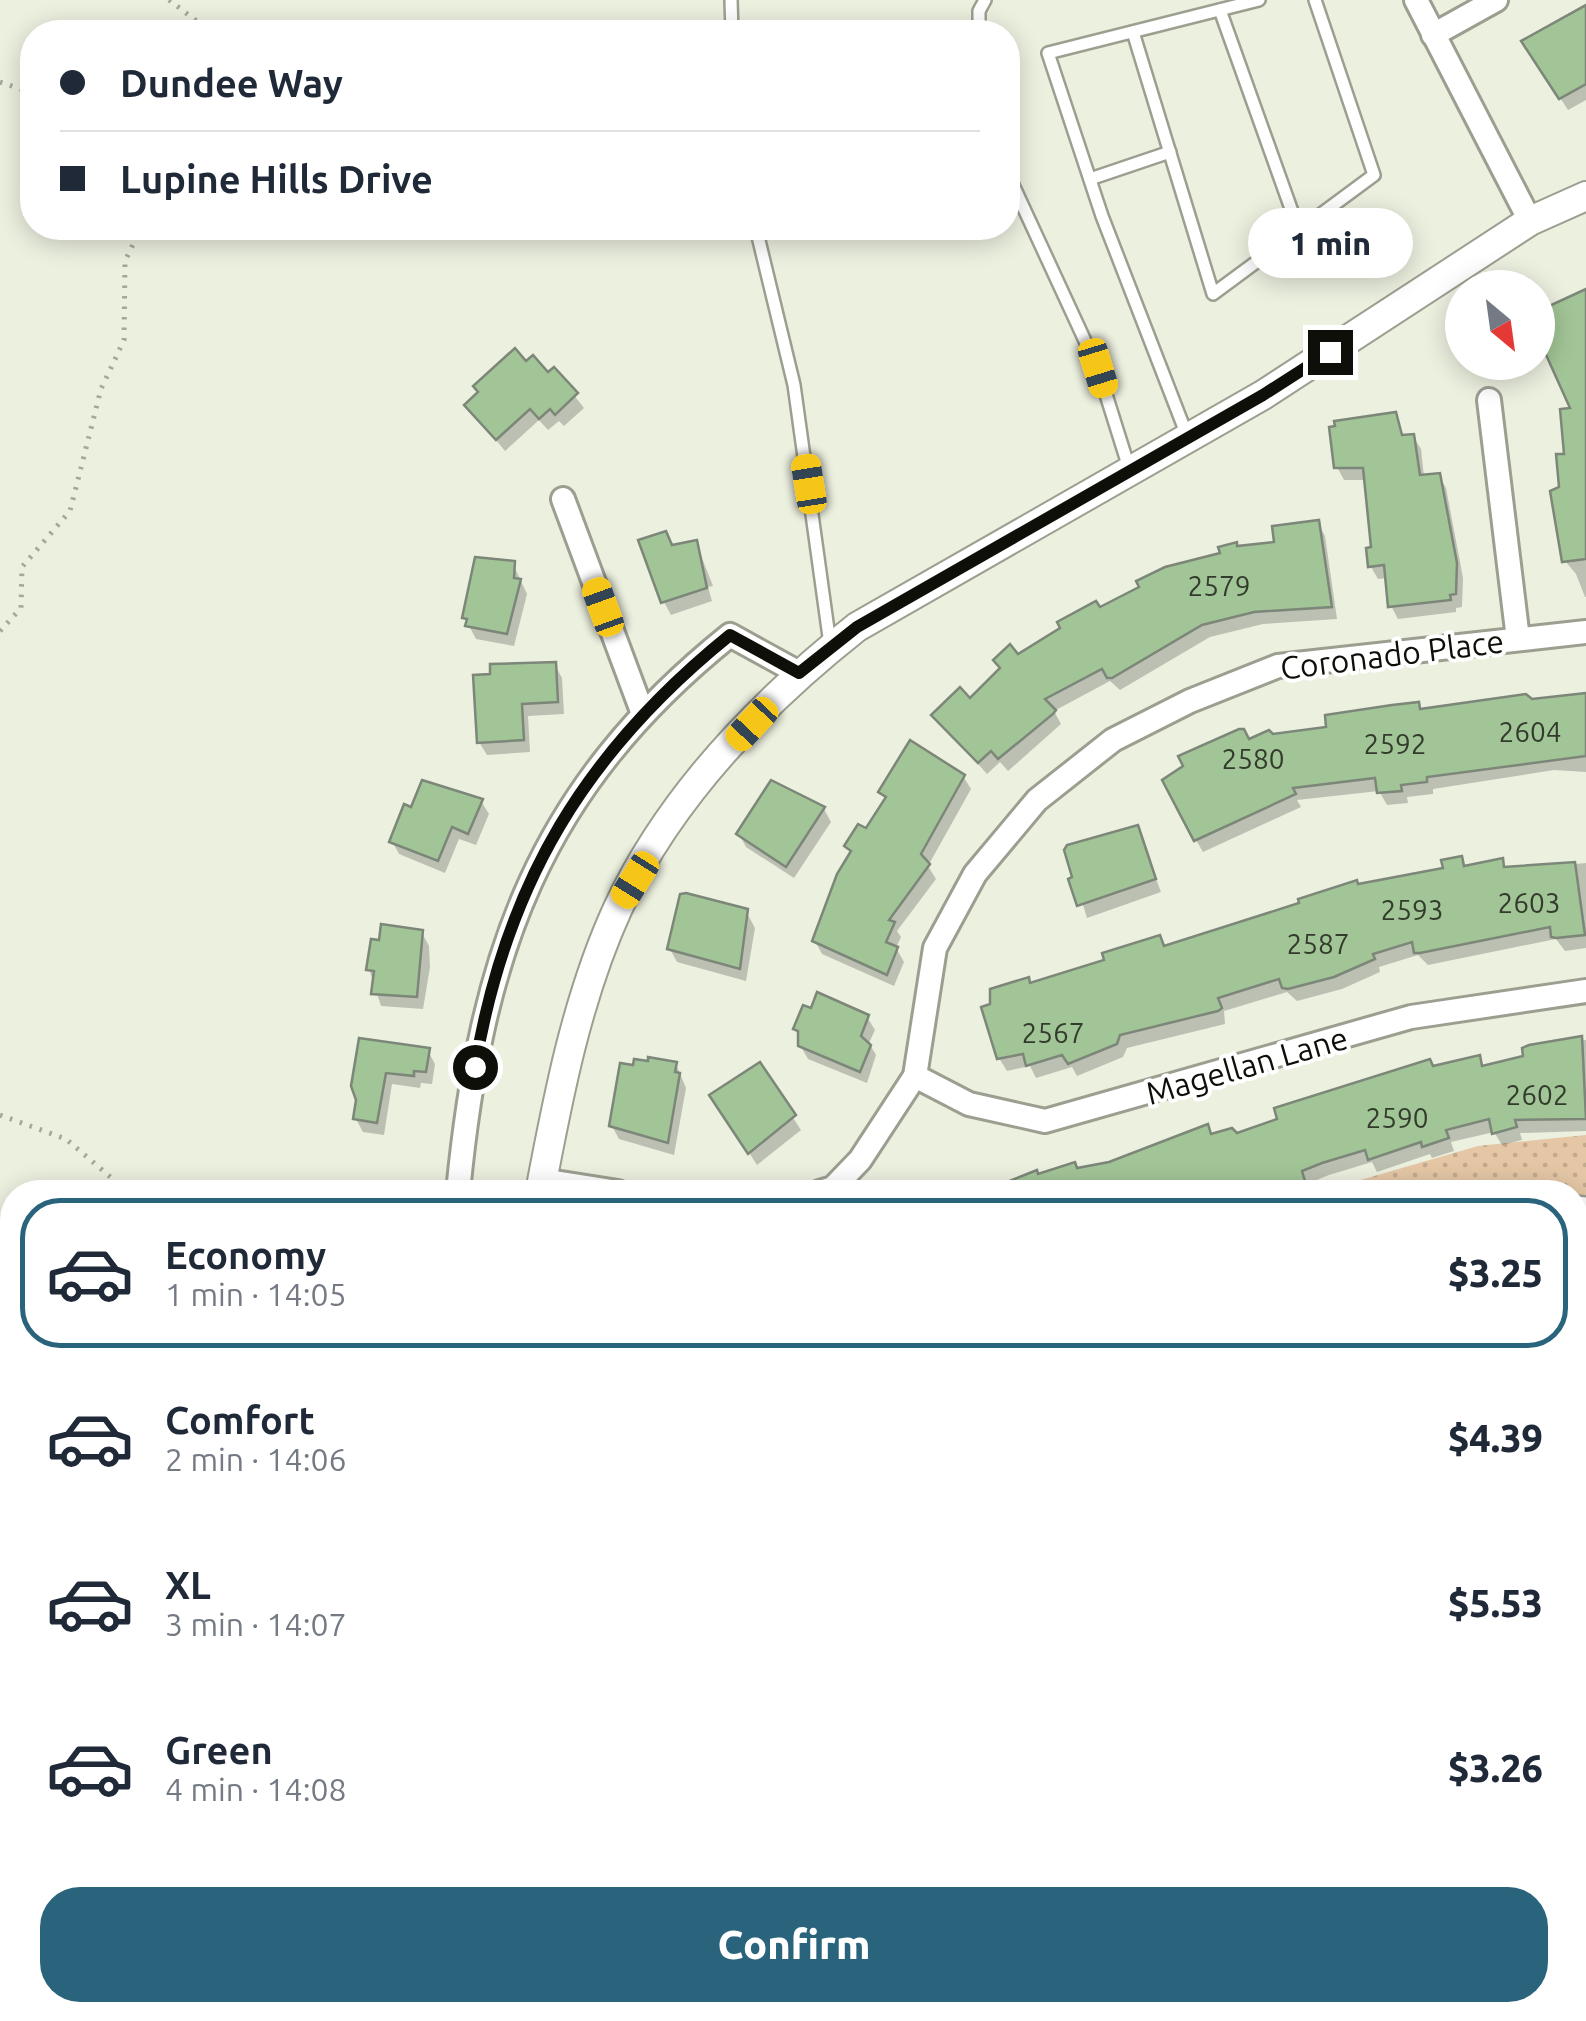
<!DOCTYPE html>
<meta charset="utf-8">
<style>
:root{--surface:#fff;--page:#f6f6f7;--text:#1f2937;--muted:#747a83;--line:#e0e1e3;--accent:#29637c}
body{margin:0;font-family:Ubuntu,sans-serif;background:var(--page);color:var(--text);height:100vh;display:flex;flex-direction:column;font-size:38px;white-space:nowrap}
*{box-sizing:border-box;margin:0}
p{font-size:32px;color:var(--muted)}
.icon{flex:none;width:55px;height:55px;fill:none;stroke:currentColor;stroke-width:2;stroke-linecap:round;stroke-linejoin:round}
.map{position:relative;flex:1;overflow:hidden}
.side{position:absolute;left:0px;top:1180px;width:1588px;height:842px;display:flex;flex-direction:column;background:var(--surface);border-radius:40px 40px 0 0;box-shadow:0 5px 25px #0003}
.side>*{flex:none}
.banner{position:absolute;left:20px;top:20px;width:1000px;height:220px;border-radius:40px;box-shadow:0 5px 25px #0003;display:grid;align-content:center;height:220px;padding:0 40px;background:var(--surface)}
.needle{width:65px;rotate:151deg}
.buttons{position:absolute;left:1445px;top:270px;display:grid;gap:20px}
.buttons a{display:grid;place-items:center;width:110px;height:110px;border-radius:50%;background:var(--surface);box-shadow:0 5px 25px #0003;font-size:50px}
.end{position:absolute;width:45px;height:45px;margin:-22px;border:12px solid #0e0f09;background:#fff;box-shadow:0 0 0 5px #fff}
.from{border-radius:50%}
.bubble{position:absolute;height:70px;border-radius:35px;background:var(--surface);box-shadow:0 5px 25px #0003;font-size:32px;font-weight:800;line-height:70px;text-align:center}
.car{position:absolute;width:30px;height:60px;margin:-30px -15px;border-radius:12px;box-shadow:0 0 8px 2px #0007;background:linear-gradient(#f5c518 24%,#345 0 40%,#f5c518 0 76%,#345 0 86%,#f5c518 0)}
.banner b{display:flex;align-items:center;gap:35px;height:95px;font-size:38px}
.banner b+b{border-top:2px solid var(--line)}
.banner i{width:25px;height:25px;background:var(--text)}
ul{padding:18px 0 0;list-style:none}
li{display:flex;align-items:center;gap:30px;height:150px;margin:0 20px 15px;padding:0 20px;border:5px solid transparent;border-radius:40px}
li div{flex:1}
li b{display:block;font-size:38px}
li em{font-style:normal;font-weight:800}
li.active{border-color:var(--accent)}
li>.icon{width:90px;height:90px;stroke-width:1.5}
.primary-button{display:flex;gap:20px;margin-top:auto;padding:20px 40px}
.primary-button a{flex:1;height:115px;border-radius:40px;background:var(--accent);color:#fff;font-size:40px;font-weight:800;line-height:115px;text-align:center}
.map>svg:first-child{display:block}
</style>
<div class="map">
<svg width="1586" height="2021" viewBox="0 0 1586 2021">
<defs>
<pattern id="grass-dots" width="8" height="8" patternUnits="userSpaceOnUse" patternTransform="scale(2.5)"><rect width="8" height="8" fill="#e5c7a5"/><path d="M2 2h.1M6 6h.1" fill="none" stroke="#c3aa8d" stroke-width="1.8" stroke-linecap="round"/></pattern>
</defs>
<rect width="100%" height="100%" fill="#ecf0df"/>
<g fill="url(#grass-dots)">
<polygon points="1586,1135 1586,1705 1575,1705 1575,1192 1319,1192 1478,1146"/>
<polygon points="746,2010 1231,2010 1231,2021 744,2021"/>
</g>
<g fill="#0003">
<polygon points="1586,9 1586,100 1568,110 1532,54"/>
<polygon points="526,365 548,376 554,370 584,408 564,426 559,421 548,430 539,420 505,451 467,405"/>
<polygon points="1586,382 1586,597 1585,597 1576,574 1565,561 1562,488 1574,410"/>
<polygon points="1394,414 1405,438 1413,436 1421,449 1424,477 1438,475 1446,488 1463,578 1462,607 1456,608 1456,612 1398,619 1391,606 1388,578 1378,579 1371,567 1366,480 1344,480 1337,467"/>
<polygon points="1318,523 1325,536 1337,619 1263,624 1210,637 1120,690 1110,681 1054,711 1061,724 1008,771 1000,762 987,774 934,715 970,701 1018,657 1099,610 1237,548 1277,545"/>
<polygon points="696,543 713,586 708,587 712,601 671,615 664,602 673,548"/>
<polygon points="513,564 527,594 514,646 476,639 465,618"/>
<polygon points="555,665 562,678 564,714 528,716 530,752 487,755 479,742"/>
<polygon points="1586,693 1586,772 1554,770 1433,789 1433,794 1407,797 1408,803 1387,805 1379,791 1297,800 1301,807 1203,852 1196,840 1249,742 1329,729 1418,705 1422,711"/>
<polygon points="963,776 971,789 928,866 936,879 897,931 901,937 896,948 904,962 894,986 822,954 815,941 852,855 847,846 867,832 886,801 881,792"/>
<polygon points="481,801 489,814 476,845 459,839 445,873 399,854 392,841 412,810"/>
<polygon points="824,809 831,822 794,878 746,847 739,834"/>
<polygon points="1137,828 1161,892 1087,918 1067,851"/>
<polygon points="1461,859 1466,868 1501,861 1506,870 1586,863 1586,948 1565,951 1556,939 1428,965 1418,955 1379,967 1380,972 1342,989 1297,1001 1287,992 1224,1011 1225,1024 1127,1048 1123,1057 1077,1076 1072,1067 1036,1078 1030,1066 1007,1071 999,1058 1030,986 1107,962 1159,938 1165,948 1357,886 1446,870"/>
<polygon points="682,897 748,915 755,928 746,981 677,962 670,949"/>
<polygon points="422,933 429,946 430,967 423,1009 381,1006 369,969"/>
<polygon points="867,1017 875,1030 869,1043 876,1055 867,1083 808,1059 800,1045 796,1029"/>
<polygon points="1586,1040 1586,1131 1520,1133 1522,1140 1502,1145 1494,1132 1451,1142 1454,1151 1432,1158 1430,1154 1377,1172 1372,1162 1329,1175 1307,1184 1310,1192 987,1192 1037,1173 1074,1165 1077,1171 1212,1136 1236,1136 1433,1069 1478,1058 1484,1068 1526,1058 1554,1042"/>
<polygon points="428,1051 435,1064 432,1084 421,1083 420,1088 392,1084 384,1135 363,1132 356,1119 358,1100 354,1086"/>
<polygon points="676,1064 686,1088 674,1155 619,1139 612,1126 635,1068"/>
<polygon points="759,1065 801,1130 757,1165 720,1108"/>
<polygon points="328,1183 377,1192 327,1192"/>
<polygon points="942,1186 946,1192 921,1192"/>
<rect x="1575" y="1735" width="11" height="73"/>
<polygon points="1580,1911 1586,1918 1586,1987 1575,1988 1575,1912"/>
<polygon points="250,2010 472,2010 472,2012 451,2021 225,2021"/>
<polygon points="650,2010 740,2010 738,2021 647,2021"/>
<polygon points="1262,2010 1337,2010 1330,2021 1261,2021"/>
</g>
<g fill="#a2c597" stroke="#7c8679" stroke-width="2.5">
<polygon points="1586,5 1586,84 1559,99 1521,41"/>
<polygon points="1586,289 1586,559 1562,562 1550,491 1559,487 1556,454 1564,454 1560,409 1570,408 1538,337 1549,333 1538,311"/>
<polygon points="515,348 526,361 533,355 548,372 554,367 578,393 555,415 550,409 539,419 530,409 496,440 464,405 478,392 473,386"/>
<polygon points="1396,412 1402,435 1414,434 1420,475 1440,473 1457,563 1456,594 1450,595 1451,600 1388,607 1384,565 1368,567 1366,548 1371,547 1363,468 1334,468 1329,427 1335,426 1334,421"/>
<polygon points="1319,520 1332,607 1254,612 1202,625 1112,678 1107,678 1102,669 1045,699 1056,710 1053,714 998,759 991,751 978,763 931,715 960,687 970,698 1000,668 993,660 1010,644 1018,654 1060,628 1057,622 1096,601 1100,607 1139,587 1136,581 1165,567 1220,553 1218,547 1237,542 1237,546 1274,542 1272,526"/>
<polygon points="666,531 672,545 697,540 707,588 661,603 638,540"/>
<polygon points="475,557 515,561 514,578 521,579 507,634 465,626 467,619 462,618"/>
<polygon points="556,662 558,702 522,704 524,740 477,743 473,675 490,674 490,664"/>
<polygon points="1586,693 1586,756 1427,777 1427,782 1401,785 1402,791 1377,793 1375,778 1293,788 1296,794 1194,841 1162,780 1183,766 1178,756 1239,729 1244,729 1249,739 1269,730 1273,734 1326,727 1325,715 1392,705 1419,702 1420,709 1526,694 1532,699"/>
<polygon points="910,740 965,775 921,854 930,864 889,920 895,922 886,942 898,947 887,975 812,941 837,874 851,851 844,846 858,824 866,828 886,797 878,792"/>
<polygon points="422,780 483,799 468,834 452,827 438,861 389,842 404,804 411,807"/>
<polygon points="771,780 825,807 786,867 736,834"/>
<polygon points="1138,825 1156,879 1077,906 1068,879 1072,877 1064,850 1067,845"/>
<polygon points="1462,856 1464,866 1503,858 1504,867 1575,862 1585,935 1556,938 1551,937 1550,927 1420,953 1414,953 1412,942 1373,954 1375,959 1334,977 1288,989 1282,988 1279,979 1218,998 1222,1008 1218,1011 1120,1035 1117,1044 1068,1064 1062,1055 1026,1066 1023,1054 997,1059 981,1007 990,1004 990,989 1029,977 1030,983 1104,960 1102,953 1160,935 1164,946 1299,903 1298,899 1357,880 1358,884 1443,868 1441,860"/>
<polygon points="686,893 748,909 740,969 667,949 680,894"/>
<polygon points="381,924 423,930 417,997 371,994 374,971 366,970 371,939 379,940"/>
<polygon points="817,992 869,1015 861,1036 871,1045 860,1072 798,1046 798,1031 793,1029 803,1005 811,1008"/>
<polygon points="1582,1036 1586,1119 1515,1120 1517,1127 1492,1134 1489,1119 1446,1130 1449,1138 1422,1147 1421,1142 1368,1160 1365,1150 1322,1163 1302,1171 1305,1181 1272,1192 993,1192 992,1188 1037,1170 1038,1174 1075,1162 1077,1168 1109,1162 1208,1124 1211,1134 1232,1128 1237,1133 1277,1119 1274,1108 1430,1059 1433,1066 1480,1055 1482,1066 1523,1056 1522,1048 1529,1045"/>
<polygon points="359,1038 430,1048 426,1072 414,1071 414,1076 386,1073 377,1123 353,1119 356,1100 351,1086"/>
<polygon points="648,1057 677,1062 675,1072 680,1073 668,1143 609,1126 620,1063 633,1065 634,1059 648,1061"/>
<polygon points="760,1062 796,1115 748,1154 709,1095"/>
</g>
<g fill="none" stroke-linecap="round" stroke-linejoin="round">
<g stroke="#9c9f90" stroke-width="16">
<g id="service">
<polyline points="731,0 732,32"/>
<polyline points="1220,10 1299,231"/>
<polyline points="979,32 979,11 985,0"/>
<polyline points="1133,32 1213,294 1374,175 1315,0"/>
<polyline points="1008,174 1098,369 1130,471"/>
<polyline points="1090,179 1170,152"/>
<polyline points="756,228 794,385 830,644"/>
<polyline points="1188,438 1102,216 1048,53 1259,0"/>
<polyline points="1575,1202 1586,1203"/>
<polyline points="1575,1629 1586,1630"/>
<polyline points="841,2021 842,2010"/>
<polyline points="1094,2021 1097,2010"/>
</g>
</g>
<g stroke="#9c9f90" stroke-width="28">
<g id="minor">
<polyline points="1416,0 1530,221"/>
<polyline points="1433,35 1496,0"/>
<polyline points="1489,400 1518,639"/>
<polyline points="563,499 643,714"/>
<polyline points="915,1076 969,1104 1045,1121 1411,1017 1586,991"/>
<polyline points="542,1180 618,1192"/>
<path d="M458 1192C481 954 538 789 730 635L799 673"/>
<polyline points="820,1192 833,1188 860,1160 915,1076 935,948 975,874 1037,800 1113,740 1190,701 1278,666 1586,632"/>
<polyline points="1575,1852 1586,1851"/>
<polyline points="591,2021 597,2010"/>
<polyline points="1381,2021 1382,2010"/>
</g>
</g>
<g stroke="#9c9f90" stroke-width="32">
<g id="tertiary">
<path d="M540 1192C558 1097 577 997 618 908 670 797 762 702 857 627L1263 395 1530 221 1586 196"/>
<polyline points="57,2021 72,2010"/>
</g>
</g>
<g stroke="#a4a799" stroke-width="5" stroke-dasharray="2.5 8" stroke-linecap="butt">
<polyline points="169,0 211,32"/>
<polyline points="0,82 32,93"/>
<polyline points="0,631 21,608 22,567 70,511 101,389 124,340 125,261 141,228"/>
<polyline points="0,1115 66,1139 128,1192"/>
<polyline points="0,1293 12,1295"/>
<polyline points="0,1459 12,1449"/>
</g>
<use href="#service" stroke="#fff" stroke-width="11"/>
<use href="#minor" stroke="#fff" stroke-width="22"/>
<use href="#tertiary" stroke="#fff" stroke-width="28"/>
</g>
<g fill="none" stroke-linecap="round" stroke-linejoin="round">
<path stroke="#0e0f09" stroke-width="12" d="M475 1067C506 883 585 752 730 635L799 673 857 627 1263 395 1330 352"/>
</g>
<g text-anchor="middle" stroke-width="8" stroke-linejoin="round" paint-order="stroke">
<g font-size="28" fill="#333c2c">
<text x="1219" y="596">2579</text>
<text x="1530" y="742">2604</text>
<text x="1395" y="754">2592</text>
<text x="1253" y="769">2580</text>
<text x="1529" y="913">2603</text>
<text x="1412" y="920">2593</text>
<text x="1318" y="954">2587</text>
<text x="1053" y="1043">2567</text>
<text x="1537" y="1105">2602</text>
<text x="1397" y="1128">2590</text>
</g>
<g font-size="32" fill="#0e0f09" stroke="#fff">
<text transform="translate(1392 655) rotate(-7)" y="11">Coronado Place</text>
<text transform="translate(1247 1066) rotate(-16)" y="11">Magellan Lane</text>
</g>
</g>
</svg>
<div class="buttons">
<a><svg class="needle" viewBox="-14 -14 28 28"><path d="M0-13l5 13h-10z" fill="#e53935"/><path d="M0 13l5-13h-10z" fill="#747a83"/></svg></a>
</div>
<i class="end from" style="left:475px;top:1067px"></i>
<i class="end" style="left:1330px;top:352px"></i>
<div class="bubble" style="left:1248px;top:208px;width:165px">1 min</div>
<i class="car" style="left:1098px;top:368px;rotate:163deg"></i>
<i class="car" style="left:809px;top:484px;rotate:351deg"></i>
<i class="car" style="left:603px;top:607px;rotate:340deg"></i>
<i class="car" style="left:752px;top:724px;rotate:223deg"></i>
<i class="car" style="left:635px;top:880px;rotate:212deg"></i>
<div class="banner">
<b><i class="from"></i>Dundee Way</b>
<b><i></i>Lupine Hills Drive</b>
</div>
<section class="side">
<ul>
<li class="active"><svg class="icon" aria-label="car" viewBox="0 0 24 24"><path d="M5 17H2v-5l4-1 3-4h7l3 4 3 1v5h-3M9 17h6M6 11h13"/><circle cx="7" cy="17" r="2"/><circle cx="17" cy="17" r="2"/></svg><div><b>Economy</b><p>1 min · 14:05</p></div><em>$3.25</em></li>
<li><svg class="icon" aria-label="car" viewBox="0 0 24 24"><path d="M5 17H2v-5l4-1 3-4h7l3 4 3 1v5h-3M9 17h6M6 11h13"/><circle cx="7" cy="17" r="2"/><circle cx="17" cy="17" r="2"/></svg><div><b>Comfort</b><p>2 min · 14:06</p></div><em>$4.39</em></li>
<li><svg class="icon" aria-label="car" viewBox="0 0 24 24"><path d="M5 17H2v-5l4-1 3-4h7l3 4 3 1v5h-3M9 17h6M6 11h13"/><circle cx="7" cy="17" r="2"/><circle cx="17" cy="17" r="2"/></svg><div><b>XL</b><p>3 min · 14:07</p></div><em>$5.53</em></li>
<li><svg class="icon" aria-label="car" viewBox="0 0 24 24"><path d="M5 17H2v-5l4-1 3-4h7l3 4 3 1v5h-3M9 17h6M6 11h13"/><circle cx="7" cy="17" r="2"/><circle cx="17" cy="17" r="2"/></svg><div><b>Green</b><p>4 min · 14:08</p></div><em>$3.26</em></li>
</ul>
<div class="primary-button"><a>Confirm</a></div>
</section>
</div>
